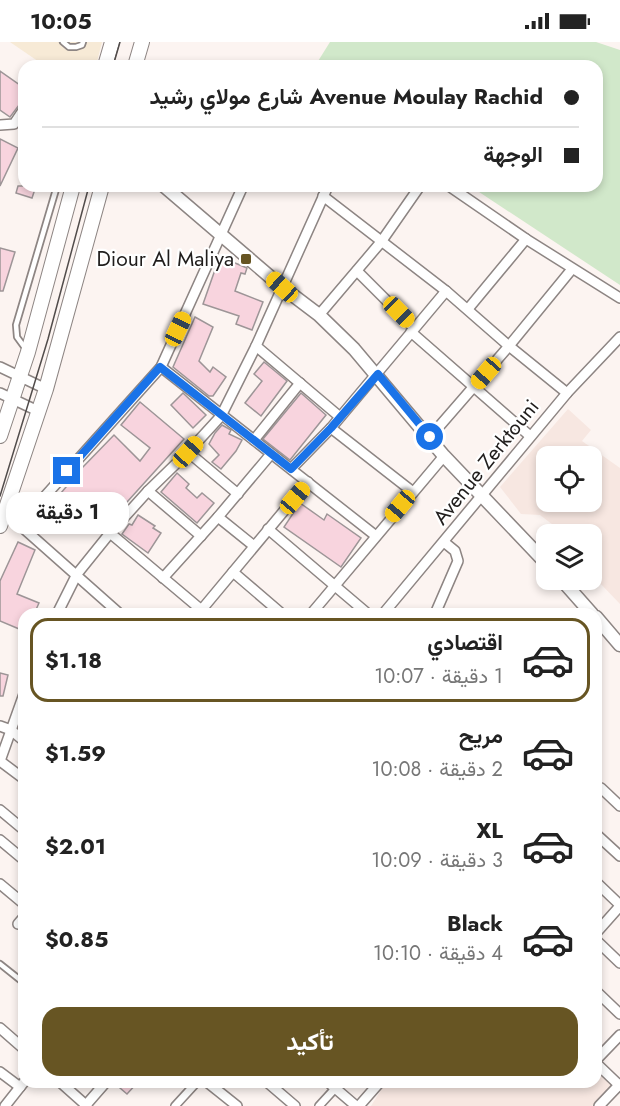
<!DOCTYPE html>
<html lang="ar">
<meta charset="utf-8">
<style>
:root{--surface:#fff;--page:#f2f2f2;--text:#222;--muted:#767676;--line:#e0e0e0;--accent:#675523}
body{margin:0;font-family:Jost,Vazirmatn,sans-serif;background:var(--page);color:var(--text);direction:rtl;height:100vh;display:flex;flex-direction:column;font-size:22px;white-space:nowrap}
*{box-sizing:border-box;margin:0}
p{font-size:20px;color:var(--muted)}
.icon{flex:none;width:33px;height:33px;fill:none;stroke:currentColor;stroke-width:2;stroke-linecap:round;stroke-linejoin:round}
.map{position:relative;flex:1;overflow:hidden;direction:ltr}
.details{position:absolute;left:18px;top:566px;width:584px;height:480px;display:flex;flex-direction:column;background:var(--surface);border-radius:18px;box-shadow:0 3px 9px #0003;direction:rtl}
.details>*{flex:none}
.top-card{position:absolute;left:18px;top:18px;width:585px;height:132px;border-radius:18px;box-shadow:0 3px 9px #0003;direction:rtl;display:grid;align-content:center;height:132px;padding:0 24px;background:var(--surface)}
.buttons{position:absolute;left:536px;top:404px;display:grid;gap:12px}
.buttons a{display:grid;place-items:center;width:66px;height:66px;border-radius:12px;background:var(--surface);box-shadow:0 3px 9px #0003;font-size:30px}
.end{position:absolute;width:27px;height:27px;margin:-14px;border:8px solid #1a73e8;background:#fff;box-shadow:0 0 0 3px #fff}
.from{border-radius:50%}
.bubble{position:absolute;height:42px;border-radius:18px;background:var(--surface);box-shadow:0 3px 9px #0003;font-size:20px;font-weight:700;line-height:42px;text-align:center;direction:rtl}
.car{position:absolute;width:18px;height:36px;margin:-18px -9px;border-radius:8px;box-shadow:0 0 4px 2px #0007;background:linear-gradient(#f5c518 24%,#345 0 40%,#f5c518 0 76%,#345 0 86%,#f5c518 0)}
.top-card b{display:flex;align-items:center;gap:21px;height:57px;font-size:22px}
.top-card b+b{border-top:2px solid var(--line)}
.top-card i{width:15px;height:15px;background:var(--text)}
ul{padding:10px 0 0;list-style:none}
li{display:flex;align-items:center;gap:18px;height:84px;margin:0 12px 9px;padding:0 12px;border:3px solid transparent;border-radius:18px}
li div{flex:1}
li b{display:block;font-size:22px}
li em{font-style:normal;font-weight:700}
li.on{border-color:var(--accent)}
li>.icon{width:54px;height:54px;stroke-width:1.5}
.cta{display:flex;gap:12px;margin-top:auto;padding:12px 24px}
.cta a{flex:1;height:69px;border-radius:18px;background:var(--accent);color:#fff;font-size:24px;font-weight:700;line-height:69px;text-align:center}
.status{display:flex;justify-content:space-between;align-items:center;height:42px;padding:0 30px;background:var(--surface);direction:ltr}
.status svg{height:16px;fill:currentColor}
.map>svg:first-child{display:block}
</style>
<div class="status"><b>10:05</b><svg viewBox="0 0 49 12"><path d="M0 12V9h3v3zM5 12V6h3v6zM10 12V3h3v9zM15 12V0h3v12zM26 1h20v11H26zM47 4h2v5h-2z"/></svg></div>
<div class="map">
<svg width="620" height="1064" viewBox="0 0 620 1064">
<rect width="100%" height="100%" fill="#fcf4f1"/>
<g fill="#f7e7e1" fill-rule="evenodd">
<path d="M568 367 591 388 582 399 620 426V562L597 538 589 537H591V492H565L540 473 521 472 500 445ZM546 414H591V459H546Z"/>
<polygon points="596,1021 616,1040 592,1064 371,1064 386,1040 596,1040"/>
</g>
<polygon fill="#f7ead6" points="10,0 102,0 97,20 77,24 45,24"/>
<polygon fill="#d1e8ca" points="330,0 596,0 620,8 620,243 470,144 597,144 597,24 315,24"/>
<g fill="#f8d4de" stroke="#9d9597" stroke-width="1.5">
<polygon points="0,29 24,46 24,60 19,63 10,75 0,68"/>
<polygon points="0,97 18,106 0,144"/>
<polygon points="18,144 36,144 32,156 16,151"/>
<polygon points="0,206 15,210 3,249 0,249"/>
<polygon points="223,216 247,226 245,232 241,231 235,249 263,260 252,288 236,282 239,274 203,262 216,225 220,226"/>
<polygon points="195,275 213,285 199,319 210,330 213,325 226,335 213,354 209,354 173,325"/>
<polygon points="264,320 287,339 261,374 245,361 262,339 254,332"/>
<polygon points="183,351 206,373 193,386 171,363"/>
<polygon points="301,351 326,373 290,418 263,397"/>
<polygon points="140,360 184,397 118,470 98,452 96,454 91,451 71,475 75,478 66,488 45,470 82,426 114,393 140,419 150,406 121,383"/>
<polygon points="222,383 231,388 229,392 242,398 236,409 221,427 212,420 219,413 209,402 215,391"/>
<polygon points="177,431 189,442 186,446 197,456 202,451 214,461 197,481 161,450"/>
<polygon points="300,461 324,478 327,472 361,496 341,525 284,485"/>
<polygon points="138,473 155,484 153,486 161,491 148,511 122,492 129,482 132,483"/>
<polygon points="18,500 35,508 17,552 39,561 34,572 24,572 24,589 0,579 0,539"/>
<polygon points="0,631 8,633 3,654 0,654"/>
<polygon points="113,1040 138,1040 127,1052"/>
</g>
<g fill="none" stroke-linecap="round" stroke-linejoin="round">
<g stroke="#8d8583" stroke-width="8">
<g id="service">
<polyline points="63,0 69,5 76,5 82,3 83,0"/>
<polyline points="25,306 17,295 16,283 57,144"/>
<polyline points="0,922 24,941"/>
</g>
</g>
<g stroke="#8d8583" stroke-width="10">
<g id="pedestrian">
<polyline points="175,1064 197,1040"/>
<polyline points="319,1064 341,1040"/>
</g>
</g>
<g stroke="#8d8583" stroke-width="12">
<g id="minor">
<polyline points="0,83 14,82 24,67"/>
<polyline points="449,144 526,197 620,256"/>
<polyline points="323,154 446,249 509,304 567,351"/>
<polyline points="357,229 414,286"/>
<polyline points="468,267 526,197"/>
<polyline points="319,273 381,200 420,144"/>
<polyline points="411,290 530,394"/>
<polyline points="256,304 340,375"/>
<polyline points="0,325 46,347"/>
<polyline points="161,325 376,494"/>
<polyline points="0,351 38,369"/>
<polyline points="331,386 413,450"/>
<polyline points="430,395 509,304 572,227"/>
<polyline points="254,398 300,341"/>
<polyline points="188,410 238,452"/>
<polyline points="291,427 331,386 446,249"/>
<polyline points="148,449 201,494"/>
<polyline points="5,470 120,572"/>
<polyline points="218,475 254,504"/>
<polyline points="20,482 161,325 243,144"/>
<polyline points="268,487 368,572"/>
<polyline points="110,491 205,571"/>
<polyline points="233,530 282,572"/>
<polyline points="163,536 218,475 271,412"/>
<polyline points="57,572 77,532 110,491 148,449 188,410 221,374 256,304 328,144"/>
<polyline points="198,572 308,440"/>
<polyline points="311,572 444,414"/>
<polyline points="383,572 567,351 620,295"/>
<polyline points="435,572 458,519 455,509 444,500"/>
<polyline points="0,684 11,688 24,699"/>
<polyline points="0,719 24,652"/>
<polyline points="0,719 24,737"/>
<polyline points="601,746 620,764"/>
<polyline points="0,768 24,788"/>
<polyline points="596,792 620,814"/>
<polyline points="0,798 24,818"/>
<polyline points="596,840 620,863"/>
<polyline points="0,842 24,862"/>
<polyline points="18,882 24,875"/>
<polyline points="596,891 620,864"/>
<polyline points="596,898 620,921"/>
<polyline points="596,949 620,972"/>
<polyline points="0,986 24,1007"/>
<polyline points="596,1018 620,993"/>
<polyline points="596,1021 620,1044"/>
<polyline points="0,1030 20,1045"/>
<polyline points="60,1040 87,1064"/>
<polyline points="207,1040 237,1064"/>
<polyline points="267,1040 295,1064"/>
<polyline points="328,1040 356,1064"/>
<polyline points="86,1063 106,1040"/>
<polyline points="5,1064 24,1040"/>
<polyline points="359,1064 380,1040"/>
<polyline points="599,1064 620,1042"/>
</g>
</g>
<g stroke="#8d8583" stroke-width="15">
<g id="tertiary">
<polyline points="164,144 282,245 319,273 354,307 444,414 546,521"/>
<polyline points="561,537 592,572"/>
<polyline points="596,575 620,603"/>
</g>
</g>
<g stroke="#8d8583" stroke-width="16">
<g id="secondary">
<polyline points="105,24 112,0"/>
<polyline points="135,24 142,0"/>
<polyline points="0,394 28,310 73,144"/>
<polyline points="0,484 46,347 102,144"/>
</g>
</g>
<use href="#service" stroke="#fff" stroke-width="4.5"/>
<use href="#pedestrian" stroke="#fff" stroke-width="7"/>
<use href="#minor" stroke="#fff" stroke-width="9"/>
<use href="#tertiary" stroke="#fff" stroke-width="12"/>
<use href="#secondary" stroke="#fff" stroke-width="14"/>
<g stroke="#514c4b" stroke-width="1.5">
<polyline points="113,24 120,0"/>
<polyline points="0,454 48,297 89,144"/>
</g>
</g>
<g fill="none" stroke-linecap="round" stroke-linejoin="round">
<polyline stroke="#1a73e8" stroke-width="8" points="67,429 160,325 291,427 331,386 378,332 430,395"/>
</g>
<rect fill="#675523" stroke="#fff" stroke-width="2" x="240" y="211" width="12" height="12" rx="3"/>
<g text-anchor="middle" stroke-width="4.5" stroke-linejoin="round" paint-order="stroke">
<g font-size="21" fill="#201d1c" stroke="#fff" text-anchor="end">
<text x="234" y="224">Diour Al Maliya</text>
</g>
<g font-size="21" fill="#201d1c" stroke="#fff">
<text transform="translate(486 420) rotate(-51)" y="7">Avenue Zerktouni</text>
</g>
</g>
</svg>
<div class="buttons">
<a><svg class="icon" aria-label="locate" viewBox="0 0 24 24"><circle cx="12" cy="12" r="6"/><path d="M12 2v4M12 18v4M2 12h4M18 12h4"/></svg></a>
<a><svg class="icon" aria-label="layers" viewBox="0 0 24 24"><path d="M12 4l9 5-9 5-9-5zM3 14l9 5 9-5"/></svg></a>
</div>
<i class="end from" style="left:430px;top:395px"></i>
<i class="end" style="left:67px;top:429px"></i>
<div class="bubble" style="left:6px;top:450px;width:123px">1 دقيقة</div>
<i class="car" style="left:282px;top:245px;rotate:312deg"></i>
<i class="car" style="left:399px;top:270px;rotate:135deg"></i>
<i class="car" style="left:178px;top:287px;rotate:25deg"></i>
<i class="car" style="left:486px;top:331px;rotate:221deg"></i>
<i class="car" style="left:188px;top:410px;rotate:42deg"></i>
<i class="car" style="left:295px;top:456px;rotate:40deg"></i>
<i class="car" style="left:400px;top:464px;rotate:220deg"></i>
<div class="top-card">
<b><i class="from"></i>Avenue Moulay Rachid شارع مولاي رشيد</b>
<b><i></i>الوجهة</b>
</div>
<section class="details">
<ul>
<li class="on"><svg class="icon" aria-label="car" viewBox="0 0 24 24"><path d="M5 17H2v-5l4-1 3-4h7l3 4 3 1v5h-3M9 17h6M6 11h13"/><circle cx="7" cy="17" r="2"/><circle cx="17" cy="17" r="2"/></svg><div><b>اقتصادي</b><p>1 دقيقة · 10:07</p></div><em>$1.18</em></li>
<li><svg class="icon" aria-label="car" viewBox="0 0 24 24"><path d="M5 17H2v-5l4-1 3-4h7l3 4 3 1v5h-3M9 17h6M6 11h13"/><circle cx="7" cy="17" r="2"/><circle cx="17" cy="17" r="2"/></svg><div><b>مريح</b><p>2 دقيقة · 10:08</p></div><em>$1.59</em></li>
<li><svg class="icon" aria-label="car" viewBox="0 0 24 24"><path d="M5 17H2v-5l4-1 3-4h7l3 4 3 1v5h-3M9 17h6M6 11h13"/><circle cx="7" cy="17" r="2"/><circle cx="17" cy="17" r="2"/></svg><div><b>XL</b><p>3 دقيقة · 10:09</p></div><em>$2.01</em></li>
<li><svg class="icon" aria-label="car" viewBox="0 0 24 24"><path d="M5 17H2v-5l4-1 3-4h7l3 4 3 1v5h-3M9 17h6M6 11h13"/><circle cx="7" cy="17" r="2"/><circle cx="17" cy="17" r="2"/></svg><div><b>Black</b><p>4 دقيقة · 10:10</p></div><em>$0.85</em></li>
</ul>
<div class="cta"><a>تأكيد</a></div>
</section>
</div>
